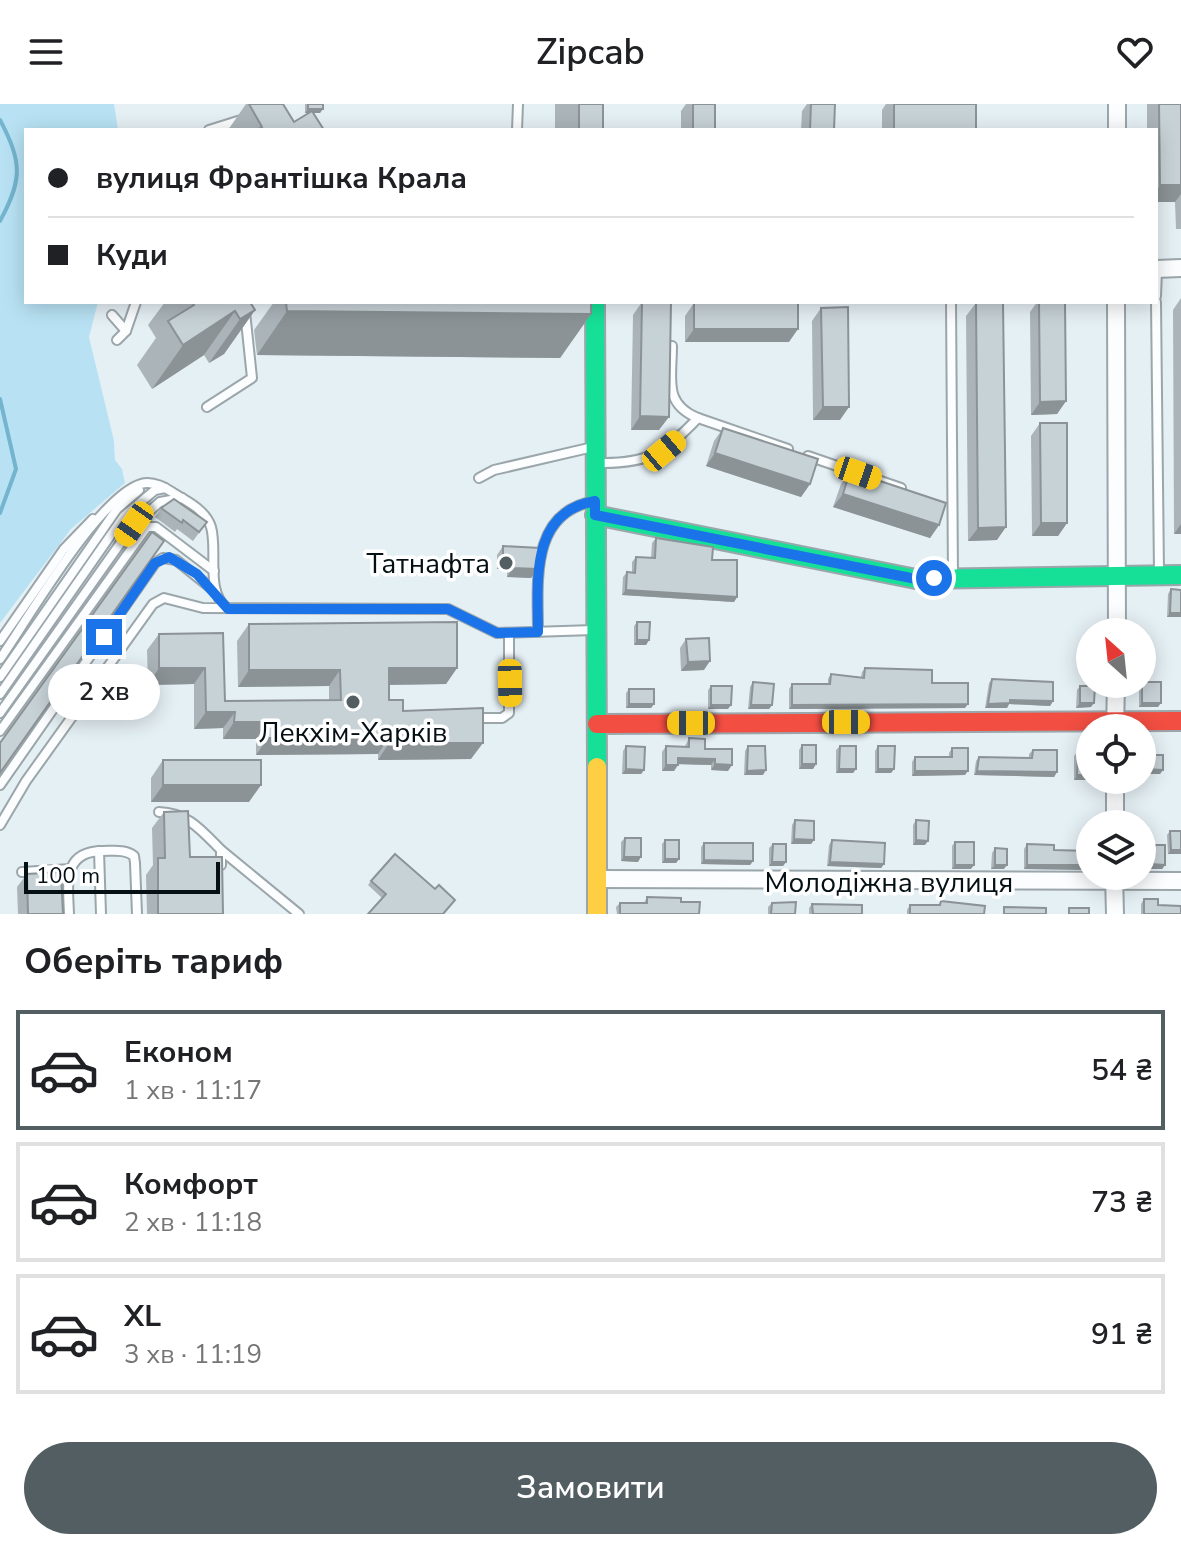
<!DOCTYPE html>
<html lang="uk">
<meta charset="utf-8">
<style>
:root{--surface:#fff;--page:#f6f6f6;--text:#202124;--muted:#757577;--line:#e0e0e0;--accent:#535e63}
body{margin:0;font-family:"Nunito Sans",sans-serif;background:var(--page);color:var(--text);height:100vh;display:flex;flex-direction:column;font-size:30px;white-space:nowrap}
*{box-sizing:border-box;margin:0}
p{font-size:26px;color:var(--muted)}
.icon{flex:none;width:44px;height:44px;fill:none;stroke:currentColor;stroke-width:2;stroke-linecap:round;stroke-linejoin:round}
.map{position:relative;height:810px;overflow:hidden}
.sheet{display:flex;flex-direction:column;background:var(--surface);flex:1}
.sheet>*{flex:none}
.guide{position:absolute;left:24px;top:24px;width:1134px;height:176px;border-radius:0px;box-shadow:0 4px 20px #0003;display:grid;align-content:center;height:176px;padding:0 24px;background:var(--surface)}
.needle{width:52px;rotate:333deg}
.buttons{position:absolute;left:1076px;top:514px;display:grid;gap:16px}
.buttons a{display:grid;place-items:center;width:80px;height:80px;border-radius:50%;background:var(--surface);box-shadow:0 4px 20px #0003;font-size:40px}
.scale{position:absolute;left:24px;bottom:20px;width:196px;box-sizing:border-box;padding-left:8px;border:4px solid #051015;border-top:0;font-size:22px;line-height:28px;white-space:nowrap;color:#051015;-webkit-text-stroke:6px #fff;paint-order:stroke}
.end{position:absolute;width:36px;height:36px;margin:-18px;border:10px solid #1a73e8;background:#fff;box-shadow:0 0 0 4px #fff}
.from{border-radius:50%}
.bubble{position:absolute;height:56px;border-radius:28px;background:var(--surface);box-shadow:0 4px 20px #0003;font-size:26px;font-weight:600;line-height:56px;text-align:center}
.car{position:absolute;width:24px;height:48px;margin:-24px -12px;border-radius:10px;box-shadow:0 0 6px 2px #0007;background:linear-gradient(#f5c518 24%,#345 0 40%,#f5c518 0 76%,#345 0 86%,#f5c518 0)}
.guide b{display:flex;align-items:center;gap:28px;height:76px;font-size:30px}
.guide b+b{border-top:2px solid var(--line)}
.guide i{width:20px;height:20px;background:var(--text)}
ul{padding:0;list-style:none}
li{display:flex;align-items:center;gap:24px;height:120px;margin:0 16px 12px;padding:0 8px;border:4px solid var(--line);border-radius:0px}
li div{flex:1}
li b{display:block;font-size:30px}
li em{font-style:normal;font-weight:600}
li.on{border-color:var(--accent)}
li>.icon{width:72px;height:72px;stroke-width:1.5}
h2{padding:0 24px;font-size:36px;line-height:96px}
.cta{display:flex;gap:16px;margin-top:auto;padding:16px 24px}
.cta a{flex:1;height:92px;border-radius:48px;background:var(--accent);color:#fff;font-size:32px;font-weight:600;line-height:92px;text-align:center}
header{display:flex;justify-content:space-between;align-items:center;height:104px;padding:0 24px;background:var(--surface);font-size:36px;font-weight:600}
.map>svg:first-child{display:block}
</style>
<header><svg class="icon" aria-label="menu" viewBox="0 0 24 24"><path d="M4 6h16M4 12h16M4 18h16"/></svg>Zipcab<svg class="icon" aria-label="heart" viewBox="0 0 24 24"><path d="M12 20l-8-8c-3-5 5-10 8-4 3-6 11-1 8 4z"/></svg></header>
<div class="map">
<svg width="1181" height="810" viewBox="0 0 1181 810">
<rect width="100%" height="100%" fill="#e5f0f5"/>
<polygon fill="#b8e2f4" points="0,0 114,0 118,26 26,26 26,198 98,198 89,233 114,337 115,356 122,365 125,379 71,425 0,519"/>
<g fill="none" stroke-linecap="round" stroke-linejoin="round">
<g stroke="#74b4ce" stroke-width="4">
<path d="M0 16C22 58 23 75 0 117"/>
<polyline points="0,295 16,365 0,409"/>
</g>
<g stroke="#9ba6ab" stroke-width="12">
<g id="lane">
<polyline points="209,26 241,16"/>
<polyline points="517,26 518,0"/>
<polyline points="1156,192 1157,166"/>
<polyline points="951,198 953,473"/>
<polyline points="1156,198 1159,469"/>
<polyline points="112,211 126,227"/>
<polyline points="117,236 126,227 136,198"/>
<polyline points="207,303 252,274 244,198"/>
<polyline points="698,314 788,345"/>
<polyline points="808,352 901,384"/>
<path d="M599 359C648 360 664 349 698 314 663 300 672 275 672 242"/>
<polyline points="479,374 494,366 593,343"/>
<path d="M538 528C538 479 529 408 595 397"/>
<polyline points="0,537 64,445 93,415"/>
<path d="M0 555C28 515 98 393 141 380 153 376 166 384 175 390 189 398 206 407 211 423 218 447 205 488 227 504"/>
<polyline points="0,573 117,405 139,386"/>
<polyline points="0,590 124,412 155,386 165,384"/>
<polyline points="0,609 134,420 160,398 182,394"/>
<polyline points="472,614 502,614 509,609 509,529"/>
<polyline points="0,627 147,423 156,423 214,467"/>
<polyline points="0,681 155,459 163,454 176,456 216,488"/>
<path d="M159 708C188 709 201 726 221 746V761"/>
<polyline points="0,721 26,677 153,500 164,494 203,504 448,505 497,529 594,526"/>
<polyline points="221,746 299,810"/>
<polyline points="99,747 101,810"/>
<polyline points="22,768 71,765"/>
<path d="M69 810C68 780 62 747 103 747 114 747 125 745 134 752L135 759 137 810"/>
</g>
</g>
<g stroke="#9ba6ab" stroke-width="20">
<g id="street">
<polyline points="1117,0 1117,26"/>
<polyline points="1156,165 1181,164"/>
<polyline points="1116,198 1117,528"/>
<polyline points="1115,624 1116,580"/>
<polyline points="1115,720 1115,676"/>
<polyline points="1114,772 1115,810"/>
<polyline points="598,775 1181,777"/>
</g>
</g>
<g stroke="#9ba6ab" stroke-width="22">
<g id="fast">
<polyline points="595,198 597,663"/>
<polyline points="595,411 916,475 1181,471"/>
</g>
</g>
<g stroke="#9ba6ab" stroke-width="22">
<polyline id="slow" points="597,663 597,810"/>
</g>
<g stroke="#9ba6ab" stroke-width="22">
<polyline id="jam" points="597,620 1181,617"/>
</g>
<use href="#lane" stroke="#fbfdfe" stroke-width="8"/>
<use href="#street" stroke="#fbfdfe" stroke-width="16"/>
<use href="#fast" stroke="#16e098" stroke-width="18"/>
<use href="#slow" stroke="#ffcf43" stroke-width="18"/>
<use href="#jam" stroke="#f24e42" stroke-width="18"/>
</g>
<g fill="#abb5b9">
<polygon points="246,0 283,0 294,18 308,9 305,9 305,0 323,0 320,9 314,9 324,26 228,26"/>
<rect x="555" y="0" width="48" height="26"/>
<polygon points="686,0 715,0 715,26 681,26 681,7"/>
<polygon points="807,0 835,0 834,26 801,26 802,7"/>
<polygon points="886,0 976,0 976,26 882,26 882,6"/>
<polygon points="1147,0 1181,0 1181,125 1176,125 1175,98 1156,98 1156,26 1147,26"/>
<polygon points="1181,194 1181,430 1174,430 1173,206"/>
<polygon points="165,198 250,198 255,206 224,250 209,259 204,251 152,285 137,261 156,234 148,221"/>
<polygon points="274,198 591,198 591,210 560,254 257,251 254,226"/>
<polygon points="642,198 659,326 631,326 633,211"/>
<polygon points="1037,198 1065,198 1066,297 1057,310 1031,311 1030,208"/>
<polygon points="694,199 789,238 685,238 685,212"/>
<polygon points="976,199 997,436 968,437 966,212"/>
<polygon points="821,204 840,316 813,316 812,217"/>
<polygon points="1040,319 1067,419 1058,432 1032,432 1031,332"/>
<polygon points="723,324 810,380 801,393 706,362 714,337"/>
<polygon points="850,367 939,421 930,434 833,403 841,380"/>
<polygon points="161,404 207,418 193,437 177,425 175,428 155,413"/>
<polygon points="656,434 712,456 737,493 734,498 622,491 623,473 627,468 632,468 632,458 636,453 651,454 652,439"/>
<polygon points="503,442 538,465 531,474 507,473 507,465 497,465 497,451"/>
<polygon points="1171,485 1181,513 1167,513 1168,490"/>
<polygon points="637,518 649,536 646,541 634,541 634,522"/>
<polygon points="249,520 457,564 446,580 389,581 389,596 471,655 378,656 378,650 256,651 256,635 223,635 223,624 194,625 194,580 148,581 147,546 159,530 223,529 225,597 329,596 329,582 238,583 237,537"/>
<polygon points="686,535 704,566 681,567 680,544"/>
<polygon points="865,564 932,579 965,604 789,605 789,585 792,580 828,580 828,575 831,570 861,573 862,568"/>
<polygon points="992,575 1053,597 1050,602 1009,600 1007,604 985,604 989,579"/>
<polygon points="753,578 772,601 769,605 748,605 750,583"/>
<polygon points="1141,580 1142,580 1158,603 1139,603 1139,582"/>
<polygon points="711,582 728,605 708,605 708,586"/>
<polygon points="1080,582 1091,603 1076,604 1077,586"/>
<polygon points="629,585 654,600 651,604 626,604 626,589"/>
<polygon points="689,634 705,645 728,667 711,666 711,661 678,660 674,667 662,667 662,648 666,642 685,642"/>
<polygon points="802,641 816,660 813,665 799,665 799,646"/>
<polygon points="626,642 644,666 641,670 622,670 623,647"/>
<polygon points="748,642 763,671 744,671 745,647"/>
<polygon points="840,642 856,665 853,669 836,669 836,646"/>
<polygon points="878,642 894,665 891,669 875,669 875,647"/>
<polygon points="952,644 965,671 912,672 912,658 915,653 949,653 949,649"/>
<polygon points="1033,646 1057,668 1054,673 974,671 976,657 979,653 1029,654 1029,650"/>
<polygon points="1078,647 1090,676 1074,676 1074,652"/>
<polygon points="163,656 249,698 151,698 151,674"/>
<polygon points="164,708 190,753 223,810 147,810 146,771 153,761 152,724"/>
<polygon points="795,716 814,736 811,740 791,740 792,721"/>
<polygon points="916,716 925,741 913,741 913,721"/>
<polygon points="1170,727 1181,727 1181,750 1168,750 1167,731"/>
<polygon points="625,734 638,758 621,757 621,738"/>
<polygon points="665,736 679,755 676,759 662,759 662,740"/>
<polygon points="832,736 884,760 881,764 827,762 829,741"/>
<polygon points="955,738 971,765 952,765 952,742"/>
<polygon points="704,739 753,757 750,761 701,760 701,743"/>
<polygon points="773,740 786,758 783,762 769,762 769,744"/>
<polygon points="1027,740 1089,766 1024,765 1024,745"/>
<polygon points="1150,741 1165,761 1162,765 1147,765 1147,745"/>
<polygon points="995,744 1004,765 991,765 992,749"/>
<polygon points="27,770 63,810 18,810 17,783"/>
<polygon points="371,777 452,800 382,794 368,781"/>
<polygon points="647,793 681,798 699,810 617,810 616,803 620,799 644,799"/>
<polygon points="1144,795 1158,801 1181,810 1141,810 1141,800"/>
<polygon points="941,797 984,810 907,810 907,806 910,801 938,801"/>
<polygon points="772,799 795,810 768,810 768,803"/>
<polygon points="812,800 862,810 809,810 809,804"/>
</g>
<g fill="#8b9396">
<polygon points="308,5 323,5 320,9 305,9"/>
<polygon points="1160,81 1181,81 1181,90 1175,98 1156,98 1156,87"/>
<polygon points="255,206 224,250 209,259 240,215"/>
<polygon points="235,207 204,251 152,285 183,241"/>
<polygon points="287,207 591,210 560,254 257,251"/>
<polygon points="694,225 798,225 789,238 685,238"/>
<polygon points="1066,297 1057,310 1031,311 1040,298"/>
<polygon points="823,303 849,303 840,316 813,316"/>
<polygon points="640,312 669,313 659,326 631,326"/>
<polygon points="715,349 810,380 801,393 706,362"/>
<polygon points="843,390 939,421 930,434 833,403"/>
<polygon points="1041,419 1067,419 1058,432 1032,432"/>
<polygon points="1181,420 1181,430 1174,430"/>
<polygon points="1006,423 997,436 968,437 978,424"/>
<polygon points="503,457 513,457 507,465 497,465"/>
<polygon points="513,464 538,465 531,474 507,473"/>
<polygon points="626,486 737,493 734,498 622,491"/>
<polygon points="1170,509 1181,509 1181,513 1167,513"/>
<polygon points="637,536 649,536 646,541 634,541"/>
<polygon points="710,557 704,566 681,567 688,558"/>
<polygon points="159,564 205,564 194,580 148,581"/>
<polygon points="389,564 457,564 446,580 377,581"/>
<polygon points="249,566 340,566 329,582 238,583"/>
<polygon points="1010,596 1053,597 1050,602 1009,600 1007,604 985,604 988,600"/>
<polygon points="1080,599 1094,599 1091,603 1076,604"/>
<polygon points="1142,599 1161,599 1158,603 1139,603"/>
<polygon points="629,600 654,600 651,604 626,604"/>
<polygon points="968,600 965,604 789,605 792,601"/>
<polygon points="711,601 731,601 728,605 708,605"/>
<polygon points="751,601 772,601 769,605 748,605"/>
<polygon points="206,608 235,608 223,624 194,625"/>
<polygon points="234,618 268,618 256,635 223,635"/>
<polygon points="389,633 378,650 256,651 268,634"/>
<polygon points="389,639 483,639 471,655 378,656"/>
<polygon points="678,654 715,655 711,661 674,660"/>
<polygon points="715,660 732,661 728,667 711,666"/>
<polygon points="802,660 816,660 813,665 799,665"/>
<polygon points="666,661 678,661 674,667 662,667"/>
<polygon points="626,665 644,666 641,670 622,670"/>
<polygon points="839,665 856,665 853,669 836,669"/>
<polygon points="878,665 894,665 891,669 875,669"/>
<polygon points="1144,665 1163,666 1160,670 1142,670"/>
<polygon points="766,666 763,671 744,671 747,667"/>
<polygon points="915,667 968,667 965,671 912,672"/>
<polygon points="977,667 1057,668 1054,673 974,671"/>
<polygon points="1077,671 1090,671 1090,676 1074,676"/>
<polygon points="163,681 261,681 249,698 151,698"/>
<polygon points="794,735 814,736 811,740 791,740"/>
<polygon points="916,736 928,737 925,741 913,741"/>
<polygon points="1171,746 1181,746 1181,750 1168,750"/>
<polygon points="624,753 641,753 638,758 621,757"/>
<polygon points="665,755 679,755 676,759 662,759"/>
<polygon points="704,756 753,757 750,761 701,760"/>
<polygon points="772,758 786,758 783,762 769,762"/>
<polygon points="830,758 884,760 881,764 827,762"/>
<polygon points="1150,760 1165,761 1162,765 1147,765"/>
<polygon points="955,761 974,761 971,765 952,765"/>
<polygon points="995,761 1007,761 1004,765 991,765"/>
<polygon points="1027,761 1090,761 1090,764 1089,766 1024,765"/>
</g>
<g fill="#c7d2d7" stroke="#8b9396" stroke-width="2">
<polygon points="249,0 283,0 294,18 312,7 324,26 257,26 262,23"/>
<rect x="308" y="0" width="15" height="5"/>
<rect x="579" y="0" width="24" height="26"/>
<rect x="693" y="0" width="22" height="26"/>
<polygon points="811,0 835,0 834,26 810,26"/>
<polygon points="894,0 976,0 976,26 894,25"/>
<polygon points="1159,0 1181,0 1181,81 1160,81"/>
<polygon points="192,198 250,198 255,206 240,215 235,207 183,241 168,217 194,201"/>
<polygon points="286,198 591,198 591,210 287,207"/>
<polygon points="642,198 671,198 669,313 640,312"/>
<polygon points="1039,198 1065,198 1066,297 1040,298"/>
<rect x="694" y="199" width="104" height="26"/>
<polygon points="976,199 1003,199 1006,423 978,424"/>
<polygon points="848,203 849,303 823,303 821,204"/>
<polygon points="1040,319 1067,319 1067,419 1041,419"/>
<polygon points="723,324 818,355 810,380 715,349"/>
<polygon points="850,367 946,399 939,421 843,390"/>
<polygon points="174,395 207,418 199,428 183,416 182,419 161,404"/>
<polygon points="152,428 164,437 0,669 0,639"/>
<polygon points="656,434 713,443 712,456 737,456 737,493 626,486 627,468 635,469 636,453 655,454"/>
<polygon points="503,442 540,444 538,465 513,464 513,457 503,457"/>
<polygon points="1171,485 1181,486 1181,509 1170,509"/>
<polygon points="457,518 457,564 389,564 389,596 403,596 403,607 483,604 483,639 389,639 389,633 268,634 268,618 234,618 235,608 206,608 205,564 159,564 159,530 223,529 225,597 341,596 340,566 249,566 249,520"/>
<polygon points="637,518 650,518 649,536 637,536"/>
<polygon points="709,534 710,557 688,558 686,535"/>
<polygon points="865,564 932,566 932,579 968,579 968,600 792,601 792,580 830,580 831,570 864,574"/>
<polygon points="992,575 1053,578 1053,597 1010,596 1010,599 988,600"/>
<polygon points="753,578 774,580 772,601 751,601"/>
<rect x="1142" y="578" width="19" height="21"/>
<polygon points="711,582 732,582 731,601 711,601"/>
<polygon points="1080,582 1095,582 1094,599 1080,599"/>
<rect x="629" y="585" width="25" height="15"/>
<polygon points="689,634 705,635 705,645 732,645 732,661 715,660 715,655 678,654 678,661 666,661 666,642 689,643"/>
<rect x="802" y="641" width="14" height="19"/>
<polygon points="626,642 645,643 644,666 626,665"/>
<polygon points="748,642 765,642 766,666 747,667"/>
<polygon points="840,642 856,642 856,665 839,665"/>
<polygon points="878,642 895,642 894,665 878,665"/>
<polygon points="952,644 968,644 968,667 915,667 915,653 952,653"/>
<polygon points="1033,646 1057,646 1057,668 977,667 979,653 1032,654"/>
<polygon points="1078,647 1090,648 1090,671 1077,671"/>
<polygon points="1144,651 1163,651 1163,666 1144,665"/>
<rect x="163" y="656" width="98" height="25"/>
<polygon points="188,707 190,753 222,753 223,810 158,810 158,754 165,754 164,708"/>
<polygon points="795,716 814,717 814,736 794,735"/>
<polygon points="916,716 929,717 928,737 916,736"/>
<polygon points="1170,727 1181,727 1181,746 1171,746"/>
<polygon points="625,734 641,734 641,753 624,753"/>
<rect x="665" y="736" width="14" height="19"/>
<polygon points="832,736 885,739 884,760 830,758"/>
<rect x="955" y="738" width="19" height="23"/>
<polygon points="704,739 753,739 753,757 704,756"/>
<polygon points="773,740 786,740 786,758 772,758"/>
<polygon points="1027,740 1054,741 1054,746 1090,747 1090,761 1027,761"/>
<polygon points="1150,741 1165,741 1165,761 1150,760"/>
<polygon points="995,744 1007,745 1007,761 995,761"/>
<polygon points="395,750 435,785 439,781 455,796 443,810 368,810 386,790 371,777"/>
<polygon points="61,768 63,810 28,810 27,770"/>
<polygon points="647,793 681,794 681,798 700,798 699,810 620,810 620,799 647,799"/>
<polygon points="1144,795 1158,795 1158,801 1181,802 1181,810 1144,810"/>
<polygon points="941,797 985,802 984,810 910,810 910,801 940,801"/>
<polygon points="796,798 795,810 771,810 772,799"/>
<polygon points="812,800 862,801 862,810 813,810"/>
<polygon points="1004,803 1046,804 1046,810 1004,810"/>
<rect x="1069" y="804" width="20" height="6"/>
</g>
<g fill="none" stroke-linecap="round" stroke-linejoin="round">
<path stroke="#1a73e8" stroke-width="10" d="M104 533 155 459 169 453 197 470 228 505H448L497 529 538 528C538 479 529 408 595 397V411L916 475 934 474"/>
</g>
<g fill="#535e63" stroke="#fff" stroke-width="3">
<circle cx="506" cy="459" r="8"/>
<circle cx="353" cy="598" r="8"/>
</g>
<g text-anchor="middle" stroke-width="7" stroke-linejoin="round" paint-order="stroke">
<g font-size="28" fill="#051015" stroke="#fff" text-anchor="end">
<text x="490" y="469">Татнафта</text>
<text x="353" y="638" text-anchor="middle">Лекхім-Харків</text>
</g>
<g font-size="28" fill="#051015" stroke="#fff">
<text x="889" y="788">Молодіжна вулиця</text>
</g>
</g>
</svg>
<div class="buttons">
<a><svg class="needle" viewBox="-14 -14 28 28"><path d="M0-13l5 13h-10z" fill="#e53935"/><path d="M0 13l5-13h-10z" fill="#757577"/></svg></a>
<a><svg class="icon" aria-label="locate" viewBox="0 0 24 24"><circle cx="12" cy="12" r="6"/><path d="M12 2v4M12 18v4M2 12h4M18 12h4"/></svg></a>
<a><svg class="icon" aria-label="layers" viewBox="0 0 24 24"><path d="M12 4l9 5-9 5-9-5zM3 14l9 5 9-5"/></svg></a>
</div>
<div class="scale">100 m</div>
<i class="end from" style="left:934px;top:474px"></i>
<i class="end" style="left:104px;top:533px"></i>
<div class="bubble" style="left:48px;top:560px;width:112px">2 хв</div>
<i class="car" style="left:664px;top:347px;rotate:50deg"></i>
<i class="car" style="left:858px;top:369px;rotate:109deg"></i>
<i class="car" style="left:134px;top:420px;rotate:215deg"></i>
<i class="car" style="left:510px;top:579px;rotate:179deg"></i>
<i class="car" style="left:846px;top:618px;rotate:90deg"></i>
<i class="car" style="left:691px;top:619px;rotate:270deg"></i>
<div class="guide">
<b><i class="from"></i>вулиця Франтішка Крала</b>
<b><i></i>Куди</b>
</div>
</div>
<section class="sheet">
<h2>Оберіть тариф</h2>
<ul>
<li class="on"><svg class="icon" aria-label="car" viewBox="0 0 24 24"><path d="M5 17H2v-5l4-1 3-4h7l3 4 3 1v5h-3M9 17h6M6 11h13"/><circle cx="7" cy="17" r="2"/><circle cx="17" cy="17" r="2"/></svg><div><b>Економ</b><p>1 хв · 11:17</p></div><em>54 ₴</em></li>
<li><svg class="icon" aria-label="car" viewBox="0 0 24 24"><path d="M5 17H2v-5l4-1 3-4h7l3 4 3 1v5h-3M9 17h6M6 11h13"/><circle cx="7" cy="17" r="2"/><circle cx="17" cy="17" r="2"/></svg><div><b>Комфорт</b><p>2 хв · 11:18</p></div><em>73 ₴</em></li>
<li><svg class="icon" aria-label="car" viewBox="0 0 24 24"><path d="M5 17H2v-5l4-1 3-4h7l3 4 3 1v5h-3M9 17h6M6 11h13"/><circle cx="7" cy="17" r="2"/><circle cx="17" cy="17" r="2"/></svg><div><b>XL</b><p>3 хв · 11:19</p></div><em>91 ₴</em></li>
</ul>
<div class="cta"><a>Замовити</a></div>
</section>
